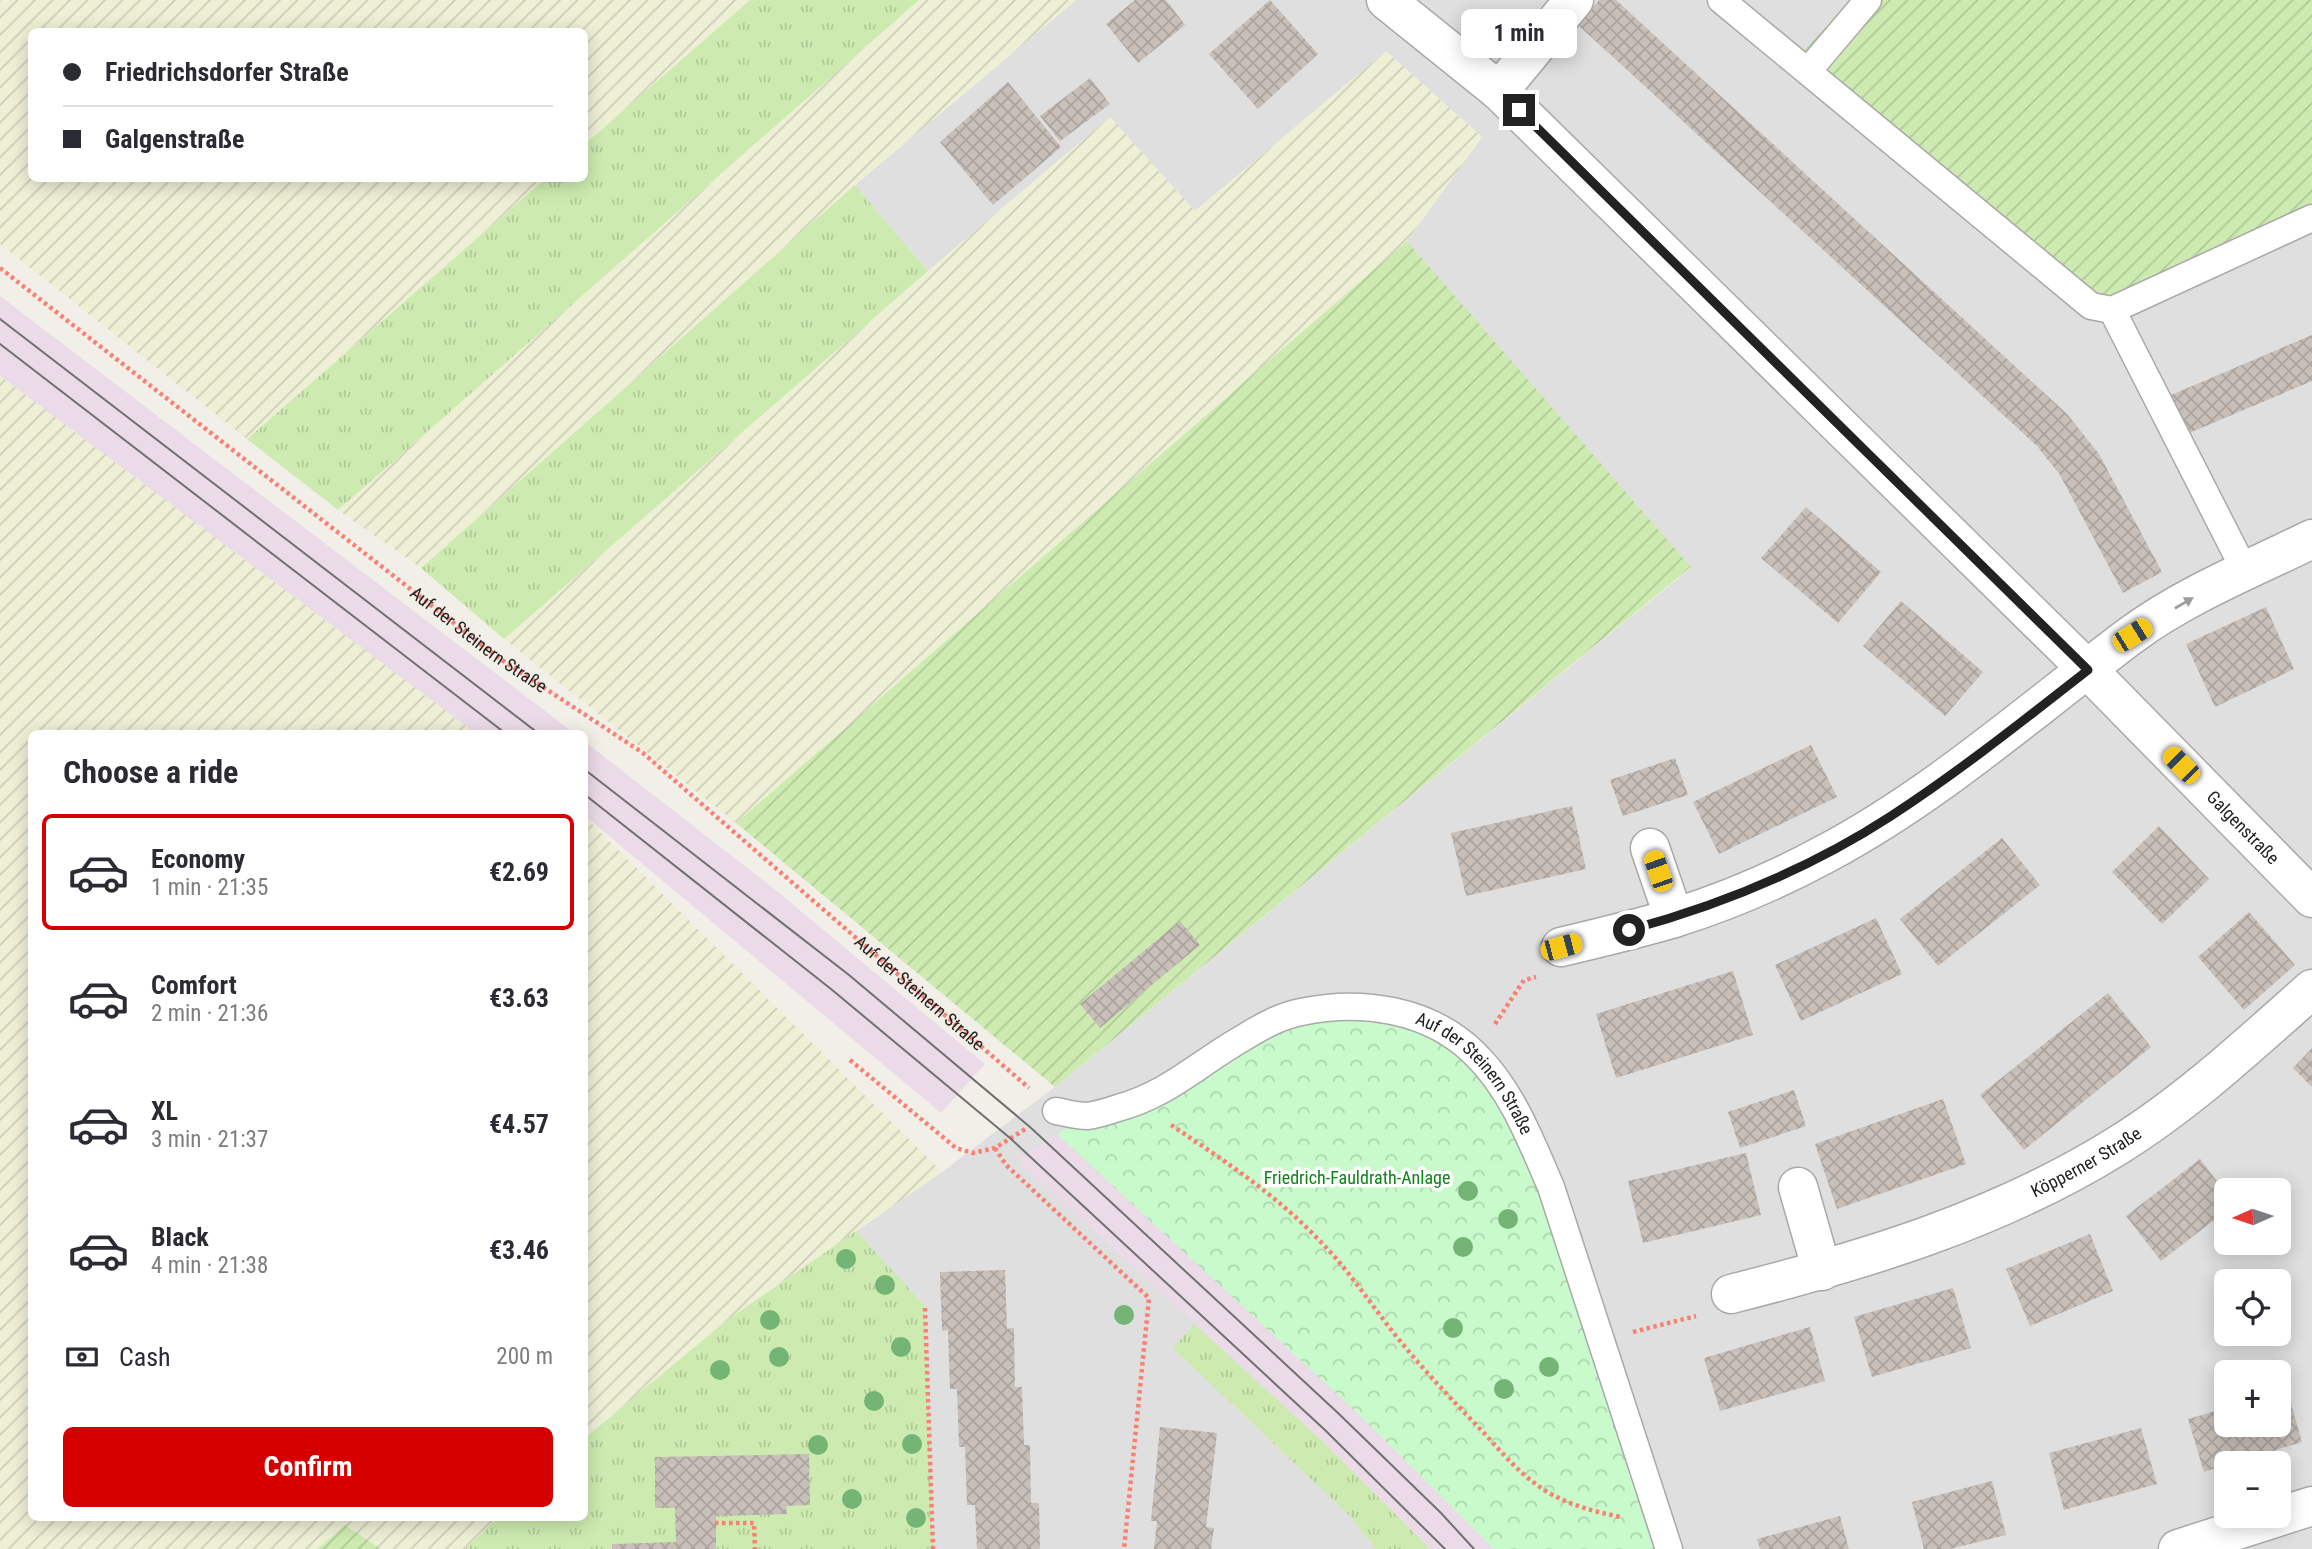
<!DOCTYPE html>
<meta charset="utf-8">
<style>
:root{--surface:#fff;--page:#f2f2f3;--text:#2b2b33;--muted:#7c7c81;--line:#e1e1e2;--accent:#d40000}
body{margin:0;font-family:"Roboto Condensed",sans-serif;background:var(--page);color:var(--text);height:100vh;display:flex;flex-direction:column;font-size:26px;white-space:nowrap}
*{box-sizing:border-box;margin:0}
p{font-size:23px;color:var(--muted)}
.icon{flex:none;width:38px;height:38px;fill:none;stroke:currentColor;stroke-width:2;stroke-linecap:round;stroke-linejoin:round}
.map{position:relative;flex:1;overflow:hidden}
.sheet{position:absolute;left:28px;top:730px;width:560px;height:791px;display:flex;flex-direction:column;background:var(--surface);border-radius:10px;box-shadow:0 4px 18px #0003}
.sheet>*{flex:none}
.hud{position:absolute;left:28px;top:28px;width:560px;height:154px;border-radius:10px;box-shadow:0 4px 18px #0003;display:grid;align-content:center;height:154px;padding:0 35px;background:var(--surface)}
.needle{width:46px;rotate:267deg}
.controls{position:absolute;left:2214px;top:1178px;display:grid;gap:14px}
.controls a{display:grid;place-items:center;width:77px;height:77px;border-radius:10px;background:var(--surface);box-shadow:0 4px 18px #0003;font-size:35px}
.end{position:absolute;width:32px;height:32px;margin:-16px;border:9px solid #222;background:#fff;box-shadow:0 0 0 4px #fff}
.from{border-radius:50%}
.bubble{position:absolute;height:49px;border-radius:10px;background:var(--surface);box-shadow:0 4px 18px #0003;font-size:23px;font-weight:700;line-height:49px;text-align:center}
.car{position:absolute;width:21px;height:42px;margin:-21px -10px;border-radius:9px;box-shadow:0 0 5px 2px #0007;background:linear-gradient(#f5c518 24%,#345 0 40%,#f5c518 0 76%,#345 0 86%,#f5c518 0)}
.hud b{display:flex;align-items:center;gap:24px;height:66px;font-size:26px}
.hud b+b{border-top:2px solid var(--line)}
.hud i{width:18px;height:18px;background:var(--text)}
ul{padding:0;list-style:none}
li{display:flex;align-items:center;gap:21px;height:116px;margin:0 14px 10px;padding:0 21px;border:4px solid transparent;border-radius:10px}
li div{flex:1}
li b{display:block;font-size:26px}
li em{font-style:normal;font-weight:700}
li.active{border-color:var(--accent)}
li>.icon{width:63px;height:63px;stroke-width:1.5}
h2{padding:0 35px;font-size:32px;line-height:84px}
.pay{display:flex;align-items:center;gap:18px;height:77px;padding:0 35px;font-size:26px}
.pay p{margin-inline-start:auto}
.button{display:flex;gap:14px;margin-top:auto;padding:14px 35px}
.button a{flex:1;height:80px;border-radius:10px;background:var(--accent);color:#fff;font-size:28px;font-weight:700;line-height:80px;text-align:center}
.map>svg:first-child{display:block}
</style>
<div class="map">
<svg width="2312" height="1549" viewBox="0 0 2312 1549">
<defs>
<pattern id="farmland-furrows" width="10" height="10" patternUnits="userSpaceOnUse" patternTransform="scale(1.75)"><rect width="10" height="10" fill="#eef0d5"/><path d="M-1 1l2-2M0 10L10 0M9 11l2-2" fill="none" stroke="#ccceb7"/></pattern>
<pattern id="grass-tufts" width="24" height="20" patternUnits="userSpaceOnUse" patternTransform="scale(1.75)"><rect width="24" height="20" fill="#cdebb0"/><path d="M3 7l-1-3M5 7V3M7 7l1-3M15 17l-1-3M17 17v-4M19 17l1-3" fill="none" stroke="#b0c997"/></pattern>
<pattern id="park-crowns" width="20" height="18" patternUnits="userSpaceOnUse" patternTransform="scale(1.75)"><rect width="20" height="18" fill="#c8facc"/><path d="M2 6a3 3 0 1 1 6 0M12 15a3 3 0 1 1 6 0" fill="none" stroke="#acd6af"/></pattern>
<pattern id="garden-furrows" width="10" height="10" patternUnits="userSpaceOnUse" patternTransform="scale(1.75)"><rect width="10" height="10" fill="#cdebb0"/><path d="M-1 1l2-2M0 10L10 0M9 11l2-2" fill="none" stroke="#b0c997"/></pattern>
<pattern id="building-cross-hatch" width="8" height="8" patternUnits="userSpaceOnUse" patternTransform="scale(1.75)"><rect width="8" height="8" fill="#c7bfb8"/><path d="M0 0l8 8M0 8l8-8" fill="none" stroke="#aba49e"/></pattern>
</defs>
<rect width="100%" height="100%" fill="#f2efe9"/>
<path fill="#e0dfdf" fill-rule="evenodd" d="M1076 0H1849L1791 67 2312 230V1549H465L499 1517H584L585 1438 726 1321 942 1172 1055 1087 1691 568 1407 241 1482 137 1386 51 1195 211 1109 118 928 271 855 185ZM2226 1190H2278V1242H2226ZM2226 1281H2278V1334H2226ZM2226 1372H2278V1424H2226ZM2226 1463H2278V1516H2226Z"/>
<g fill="#ebdbe8">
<polygon points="0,296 574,733 475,733 0,376"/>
<polygon points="584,741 773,888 985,1064 941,1113 585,816"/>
<polygon points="1057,1134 1355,1411 1494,1549 1430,1549 1270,1392 1017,1160"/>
</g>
<g fill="url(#farmland-furrows)">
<polygon points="0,0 750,0 585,144 584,32 32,32 32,178 545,179 247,439 0,244"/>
<polygon points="919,0 1076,0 855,185 421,568 338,510"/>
<polygon points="1386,51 1482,137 1407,241 736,823 504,639 928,271 1110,117 1195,211"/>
<polygon points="0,376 475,733 32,733 32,1517 499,1517 465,1549 381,1549 345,1525 317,1549 0,1549"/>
<polygon points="584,816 942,1172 726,1321 585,1438"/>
</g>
<g fill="url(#grass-tufts)">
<polygon points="750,0 919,0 338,510 247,439 545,179 584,178 585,144"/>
<polygon points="855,185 928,271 504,639 421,568"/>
<polygon points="856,1231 925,1306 933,1549 465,1549 499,1517 584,1517 585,1438 726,1321"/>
<polygon points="1194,1324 1319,1438 1430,1549 1376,1549 1350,1516 1173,1348"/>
</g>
<polygon fill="url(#park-crowns)" points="1418,1017 1502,1087 1669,1549 1494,1549 1355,1411 1057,1134 1087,1116 1272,1021"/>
<g fill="url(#garden-furrows)">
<polygon points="1849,0 2312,0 2312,230 2111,323 1790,67"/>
<polygon points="1407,241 1691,567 1055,1087 736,823"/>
<polygon points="345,1525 381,1549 317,1549"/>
</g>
<g fill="url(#building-cross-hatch)">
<polygon points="1135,0 1166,0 1185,25 1138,63 1106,24"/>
<polygon points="1270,0 1318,54 1258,109 1209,54"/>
<polygon points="1599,0 1616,0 2067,414 2099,454 2162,572 2123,593 2060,475 2037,446 1577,24"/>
<polygon points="1090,78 1110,104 1060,141 1040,116"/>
<polygon points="1008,82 1061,147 993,205 940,142"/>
<polygon points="2312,335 2312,381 2187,434 2171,395"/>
<polygon points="1806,507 1881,572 1838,623 1761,558"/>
<polygon points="1901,601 1983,672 1945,716 1863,646"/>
<polygon points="2266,607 2294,669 2215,707 2186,644"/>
<polygon points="1811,745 1837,797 1719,854 1693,802"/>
<polygon points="1675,758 1688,795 1623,816 1610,780"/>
<polygon points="1572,806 1586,869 1466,896 1451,833"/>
<polygon points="2159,826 2209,879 2162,924 2112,872"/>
<polygon points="2002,838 2040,885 1938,966 1900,919"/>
<polygon points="2249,912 2295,965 2244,1010 2198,957"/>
<polygon points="1876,918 1902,974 1801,1021 1775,965"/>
<polygon points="1180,921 1200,945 1100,1028 1080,1004"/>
<polygon points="1733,971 1753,1035 1616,1078 1596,1014"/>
<polygon points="2108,993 2151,1047 2024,1150 1980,1095"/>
<polygon points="2312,1048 2312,1087 2293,1068"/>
<polygon points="1794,1090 1806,1126 1740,1148 1728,1112"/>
<polygon points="1943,1099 1966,1164 1837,1209 1815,1144"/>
<polygon points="1746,1153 1761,1215 1643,1243 1628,1181"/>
<polygon points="2200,1159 2226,1193 2226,1211 2161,1261 2126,1216"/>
<polygon points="2090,1234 2113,1291 2030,1326 2006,1269"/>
<polygon points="1005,1270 1007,1329 1014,1328 1015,1387 1022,1387 1024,1445 1030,1445 1031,1503 1039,1503 1040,1549 977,1549 975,1505 967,1505 965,1447 959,1447 957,1389 950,1389 948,1330 942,1331 940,1272"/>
<polygon points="1953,1288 1971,1348 1872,1377 1854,1317"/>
<polygon points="1810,1327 1825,1381 1720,1411 1704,1358"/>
<polygon points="2287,1390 2302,1442 2234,1463 2226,1463 2226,1465 2204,1472 2188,1419 2226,1408 2226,1424 2278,1424 2278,1392"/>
<polygon points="1160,1427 1217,1433 1206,1527 1214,1528 1211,1549 1154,1549 1157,1521 1151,1521"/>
<polygon points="2141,1428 2157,1484 2064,1510 2049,1453"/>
<polygon points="809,1454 810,1505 786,1506 787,1514 716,1516 716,1549 612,1549 612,1544 676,1542 675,1508 655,1508 655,1457"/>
<polygon points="1992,1481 2006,1535 1950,1549 1924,1549 1912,1502"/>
<polygon points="1840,1516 1849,1549 1760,1549 1757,1539"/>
</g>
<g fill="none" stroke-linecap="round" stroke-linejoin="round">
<g stroke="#a9a9a9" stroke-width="29">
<g id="lane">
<polyline points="1721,0 2091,306 2112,310 2245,571"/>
<polyline points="1808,71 1868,0"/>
<polyline points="2112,310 2312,218"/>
<path id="s2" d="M1056 1111C1066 1113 1077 1116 1087 1116 1097 1115 1109 1111 1118 1108 1169 1094 1199 1063 1243 1038 1261 1027 1280 1016 1301 1012 1361 999 1430 1009 1475 1054 1512 1090 1531 1141 1551 1187L1669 1549"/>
</g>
</g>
<g stroke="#a9a9a9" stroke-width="41">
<g id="street">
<path id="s3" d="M1386 0 1499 91 2088 670 2312 898"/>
<polyline points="1499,91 1574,0"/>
<polyline points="1650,848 1674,918"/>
<path d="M1561 947C1599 938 1637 929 1674 918 1725 902 1777 880 1825 854 1936 795 2030 711 2130 636 2185 595 2251 569 2312 539"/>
<polyline points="1798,1187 1822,1271"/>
<path id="s4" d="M1731 1294C1865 1260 1998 1220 2117 1146 2188 1102 2250 1044 2312 989"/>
<polyline points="2178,1549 2312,1506"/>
</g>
</g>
<g stroke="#fa8072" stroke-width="4.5" stroke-dasharray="3.5 3.5" stroke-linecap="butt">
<path id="s1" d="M0 268 496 656 643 753 1029 1088"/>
<polyline points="1495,1024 1524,980 1536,977"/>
<polyline points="850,1060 956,1148 973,1153 995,1148 1027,1128"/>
<path d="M1171 1125C1222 1159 1275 1194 1318 1239 1351 1272 1375 1311 1405 1347 1430 1377 1457 1405 1484 1433 1504 1455 1524 1479 1551 1494 1573 1506 1596 1512 1621 1517"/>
<polyline points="995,1148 1006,1165 1149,1298 1124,1549"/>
<polyline points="925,1308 933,1549"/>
<polyline points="1633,1332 1696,1316"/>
<polyline points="715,1523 754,1523 755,1549"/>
</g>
<use href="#lane" stroke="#fff" stroke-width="26"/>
<use href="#street" stroke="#fff" stroke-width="38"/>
<g stroke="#707070" stroke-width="2">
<polyline points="0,319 538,733"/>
<polyline points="0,344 505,733"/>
<polyline points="584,769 849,975 1030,1127 1338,1413 1441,1513 1474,1549"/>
<polyline points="584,794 831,989 1010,1138 1326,1431 1445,1549"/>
</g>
</g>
<g fill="#74b475">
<circle cx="1468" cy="1191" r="10"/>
<circle cx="1508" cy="1219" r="10"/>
<circle cx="1463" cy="1247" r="10"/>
<circle cx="846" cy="1259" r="10"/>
<circle cx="885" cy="1285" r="10"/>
<circle cx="1124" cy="1315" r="10"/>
<circle cx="770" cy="1320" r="10"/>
<circle cx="1453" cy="1328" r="10"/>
<circle cx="901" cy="1347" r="10"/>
<circle cx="779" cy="1357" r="10"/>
<circle cx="1549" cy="1367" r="10"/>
<circle cx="720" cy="1370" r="10"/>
<circle cx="1504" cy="1389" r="10"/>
<circle cx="874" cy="1401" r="10"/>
<circle cx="912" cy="1444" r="10"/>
<circle cx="818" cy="1445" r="10"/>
<circle cx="852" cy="1499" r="10"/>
<circle cx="916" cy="1518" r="10"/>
</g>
<defs><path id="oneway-solid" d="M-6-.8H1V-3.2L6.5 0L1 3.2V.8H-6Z" transform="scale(1.75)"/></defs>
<use fill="#9c9c9c" href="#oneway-solid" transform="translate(2184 603) rotate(-30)"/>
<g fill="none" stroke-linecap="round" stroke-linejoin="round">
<path stroke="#222" stroke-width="9" d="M1519 110 2088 670C2024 720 1960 771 1891 816 1811 868 1721 905 1629 930"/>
</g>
<g text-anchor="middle" stroke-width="7" stroke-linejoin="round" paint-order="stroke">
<g font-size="18" fill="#222" stroke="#fff">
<text dy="6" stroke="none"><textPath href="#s1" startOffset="606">Auf der Steinern Straße</textPath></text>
<text dy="6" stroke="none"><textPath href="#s3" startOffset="1192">Galgenstraße</textPath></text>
<text dy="6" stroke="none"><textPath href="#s1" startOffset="1172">Auf der Steinern Straße</textPath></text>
<text dy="6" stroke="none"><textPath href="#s2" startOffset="471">Auf der Steinern Straße</textPath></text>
<text dy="6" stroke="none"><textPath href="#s4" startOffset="380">Köpperner Straße</textPath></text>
</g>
<g font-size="18" fill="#0c8416" stroke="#fff">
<text x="1357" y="1184">Friedrich-Fauldrath-Anlage</text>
</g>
</g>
</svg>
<div class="controls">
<a><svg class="needle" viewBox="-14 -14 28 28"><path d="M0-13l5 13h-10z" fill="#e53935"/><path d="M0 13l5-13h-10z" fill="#7c7c81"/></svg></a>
<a><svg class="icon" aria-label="locate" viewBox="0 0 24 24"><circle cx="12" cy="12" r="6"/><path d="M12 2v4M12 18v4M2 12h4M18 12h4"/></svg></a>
<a>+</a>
<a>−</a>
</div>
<i class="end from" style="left:1629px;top:930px"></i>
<i class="end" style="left:1519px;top:110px"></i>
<div class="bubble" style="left:1461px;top:9px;width:116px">1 min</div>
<i class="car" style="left:2132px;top:635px;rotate:58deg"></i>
<i class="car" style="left:2181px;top:765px;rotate:315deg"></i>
<i class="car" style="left:1658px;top:871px;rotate:341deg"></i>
<i class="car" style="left:1561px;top:947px;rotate:75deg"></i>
<div class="hud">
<b><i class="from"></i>Friedrichsdorfer Straße</b>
<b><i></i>Galgenstraße</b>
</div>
<section class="sheet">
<h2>Choose a ride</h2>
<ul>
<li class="active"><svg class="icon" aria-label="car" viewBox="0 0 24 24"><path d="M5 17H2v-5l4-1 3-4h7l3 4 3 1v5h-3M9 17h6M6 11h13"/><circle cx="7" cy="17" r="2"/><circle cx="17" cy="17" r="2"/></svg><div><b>Economy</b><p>1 min · 21:35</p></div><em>€2.69</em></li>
<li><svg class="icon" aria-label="car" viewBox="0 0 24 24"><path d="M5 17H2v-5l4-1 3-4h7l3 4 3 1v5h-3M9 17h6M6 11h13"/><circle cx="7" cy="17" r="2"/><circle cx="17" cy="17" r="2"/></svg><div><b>Comfort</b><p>2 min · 21:36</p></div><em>€3.63</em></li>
<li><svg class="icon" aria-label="car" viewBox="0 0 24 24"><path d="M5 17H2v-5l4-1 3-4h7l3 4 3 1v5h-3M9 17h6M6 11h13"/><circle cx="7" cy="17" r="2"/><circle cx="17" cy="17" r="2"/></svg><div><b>XL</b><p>3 min · 21:37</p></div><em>€4.57</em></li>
<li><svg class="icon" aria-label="car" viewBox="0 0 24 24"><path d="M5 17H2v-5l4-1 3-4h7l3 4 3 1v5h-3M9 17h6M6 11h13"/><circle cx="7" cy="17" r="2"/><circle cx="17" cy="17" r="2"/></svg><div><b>Black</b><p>4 min · 21:38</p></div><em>€3.46</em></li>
</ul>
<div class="pay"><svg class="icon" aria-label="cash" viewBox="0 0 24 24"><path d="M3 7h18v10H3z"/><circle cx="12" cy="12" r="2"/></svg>Cash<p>200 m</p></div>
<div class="button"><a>Confirm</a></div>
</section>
</div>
